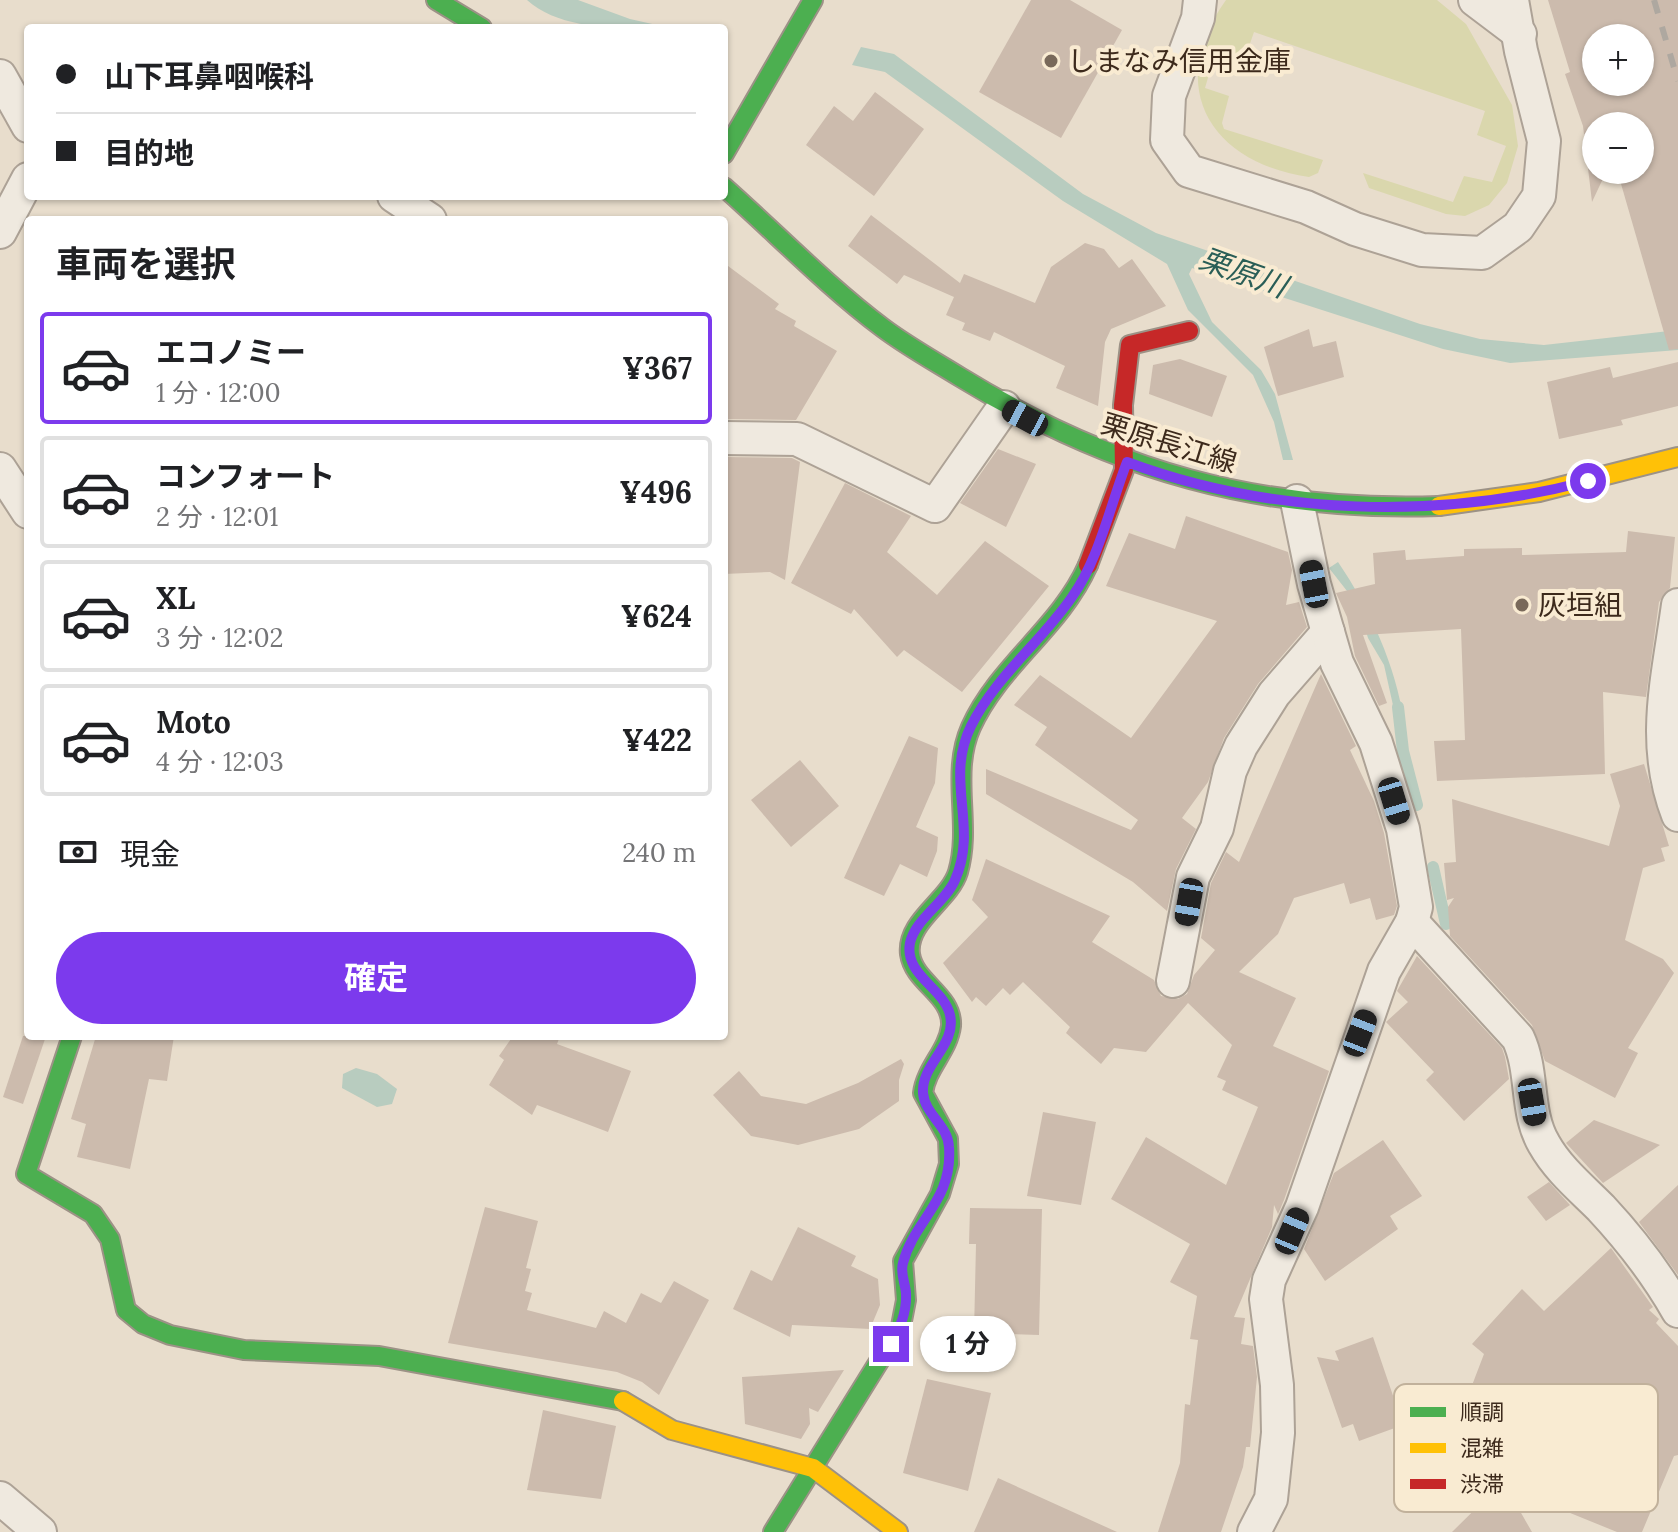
<!DOCTYPE html>
<html lang="ja">
<meta charset="utf-8">
<style>
:root{--surface:#fff;--page:#f6f6f6;--text:#202124;--muted:#757577;--line:#e0e0e0;--accent:#7c3aed}
body{margin:0;font-family:Lora,"Noto Sans JP",serif;background:var(--page);color:var(--text);height:100vh;display:flex;flex-direction:column;font-size:30px;white-space:nowrap}
*{box-sizing:border-box;margin:0}
p{font-size:26px;color:var(--muted)}
.icon{flex:none;width:44px;height:44px;fill:none;stroke:currentColor;stroke-width:2;stroke-linecap:round;stroke-linejoin:round}
.map{position:relative;flex:1;overflow:hidden}
.panel{position:absolute;left:24px;top:216px;width:704px;height:824px;display:flex;flex-direction:column;background:var(--surface);border-radius:8px;box-shadow:0 2px 6px #0004}
.panel>*{flex:none}
.hud{position:absolute;left:24px;top:24px;width:704px;height:176px;border-radius:8px;box-shadow:0 2px 6px #0004;display:grid;align-content:center;height:176px;padding:0 32px;background:var(--surface)}
.controls{position:absolute;left:1582px;top:24px;display:grid;gap:16px}
.controls a{display:grid;place-items:center;width:72px;height:72px;border-radius:50%;background:var(--surface);box-shadow:0 2px 6px #0004;font-size:40px}
.end{position:absolute;width:36px;height:36px;margin:-18px;border:10px solid #7c3aed;background:#fff;box-shadow:0 0 0 4px #fff}
.from{border-radius:50%}
.bubble{position:absolute;height:56px;border-radius:28px;background:var(--surface);box-shadow:0 2px 6px #0004;font-size:26px;font-weight:700;line-height:56px;text-align:center}
.car{position:absolute;width:24px;height:48px;margin:-24px -12px;border-radius:10px;box-shadow:0 0 6px 2px #0007;background:linear-gradient(#222 24%,#8ab4d8 0 40%,#222 0 76%,#8ab4d8 0 86%,#222 0)}
.hud b{display:flex;align-items:center;gap:28px;height:76px;font-size:30px}
.hud b+b{border-top:2px solid var(--line)}
.hud i{width:20px;height:20px;background:var(--text)}
ul{padding:0;list-style:none}
li{display:flex;align-items:center;gap:24px;height:112px;margin:0 16px 12px;padding:0 16px;border:4px solid var(--line);border-radius:8px}
li div{flex:1}
li b{display:block;font-size:30px}
li em{font-style:normal;font-weight:700}
li.on{border-color:var(--accent)}
li>.icon{width:72px;height:72px;stroke-width:1.5}
h2{padding:0 32px;font-size:36px;line-height:96px}
.pay{display:flex;align-items:center;gap:20px;height:88px;padding:0 32px;font-size:30px}
.pay p{margin-inline-start:auto}
.action{display:flex;gap:16px;margin-top:auto;padding:16px 32px}
.action a{flex:1;height:92px;border-radius:48px;background:var(--accent);color:#fff;font-size:32px;font-weight:700;line-height:92px;text-align:center}
.map>svg:first-child{display:block}
</style>
<div class="map">
<svg width="1678" height="1532" viewBox="0 0 1678 1532">
<rect width="100%" height="100%" fill="#e8ddcc"/>
<path fill="#dad7ad" d="M1226 0H1437L1466 24 1512 105 1518 146 1507 183 1489 205 1465 216 1446 214 1369 188 1363 173 1453 202 1464 176 1492 182 1506 146 1477 135 1485 111 1254 32 1245 58 1216 50 1205 88 1229 96 1222 123 1224 129 1323 160 1318 173 1309 177C1210 163 1164 86 1226 0Z"/>
<g fill="#b8ccbf">
<path d="M527 0H578L630 19 670 28C626 28 562 32 527 0Z"/>
<polygon points="861,47 894,54 1083,194 1156,233 1420,324 1480,339 1544,345 1678,330 1678,350 1510,363 1443,349 1192,268 1189,274 1212,322 1261,370 1275,394 1293,460 1283,460 1274,422 1253,375 1188,310 1167,264 1063,201 885,72 852,65"/>
<path d="M1338 562C1370 609 1396 666 1404 722L1397 723 1384 665 1368 638 1358 605 1329 568Z"/>
<polygon points="356,1068 377,1074 397,1089 392,1104 377,1107 342,1088 343,1074"/>
</g>
<g fill="none" stroke-linecap="round" stroke-linejoin="round">
<g stroke="#b8ccbf" stroke-width="12">
<polyline points="1398,707 1403,751 1417,805"/>
<polyline points="1433,867 1446,924"/>
</g>
</g>
<g fill="#ccbbad" fill-rule="evenodd">
<polygon points="1031,0 1070,0 1122,30 1061,138 979,92"/>
<path d="M1548 0H1678V349L1669 350 1617 170H1640V126H1596V170H1607L1592 202 1583 126 1565 74 1570 72ZM1596 38H1640V82H1596Z"/>
<polygon points="875,92 924,129 874,196 806,145 834,106 853,121"/>
<polygon points="871,215 960,283 964,274 1035,303 1051,267 1085,243 1104,249 1119,268 1132,259 1166,306 1111,329 1105,342 1098,406 1056,388 1065,366 994,332 990,341 962,330 965,323 946,315 954,297 904,275 897,284 848,246"/>
<polygon points="724,263 779,304 775,309 796,321 794,326 837,351 796,420 724,419 728,391 724,391"/>
<polygon points="1309,329 1313,347 1336,341 1344,377 1278,396 1264,347"/>
<polygon points="1180,359 1227,376 1212,417 1149,394 1153,365"/>
<polygon points="1678,362 1678,406 1621,420 1623,425 1559,439 1547,382 1610,367 1613,378"/>
<polygon points="998,449 1036,464 1006,527 960,503"/>
<polygon points="724,457 792,458 800,462 785,580 770,572 724,574"/>
<polygon points="845,483 911,516 887,552 937,595 985,541 1049,586 962,692 904,650 897,657 854,609 851,614 791,583"/>
<polygon points="1186,516 1288,552 1292,570 1286,605 1299,602 1307,627 1258,684 1224,738 1208,782 1182,818 1196,829 1176,869 1167,911 1133,882 986,794 986,769 1131,830 1138,820 1035,745 1047,727 1014,705 1040,675 1131,738 1217,621 1106,586 1129,533 1175,549"/>
<polygon points="1628,531 1675,537 1670,588 1659,602 1646,697 1603,692 1605,774 1437,781 1434,741 1465,740 1461,629 1363,635 1387,703 1379,706 1355,656 1347,617 1336,593 1375,584 1373,553 1405,550 1406,560 1464,556 1464,549 1522,548 1522,555 1626,552"/>
<polygon points="1321,674 1356,746 1350,750 1374,801 1384,833 1397,906 1394,915 1376,920 1370,898 1350,904 1344,883 1294,898 1278,934 1239,972 1296,998 1273,1046 1329,1071 1284,1200 1278,1214 1274,1205 1272,1227 1234,1317 1245,1318 1241,1344 1253,1346 1257,1377 1250,1447 1246,1447 1243,1467 1221,1532 1158,1532 1180,1463 1185,1404 1190,1405 1198,1340 1190,1339 1197,1296 1170,1282 1190,1244 1111,1199 1146,1137 1226,1185 1258,1107 1222,1090 1226,1081 1217,1077 1232,1045 1188,1003 1146,1052 1114,1048 1101,1064 1066,1033 1070,1027 1023,982 1010,995 1003,988 986,1006 976,997 972,1002 943,963 988,917 972,900 986,859 1110,916 1092,942 1154,980 1161,996 1178,999 1187,994 1194,975 1215,950 1201,938 1211,883 1226,852 1239,862"/>
<polygon points="909,736 938,748 935,783 916,827 938,837 937,851 927,877 900,864 884,896 844,878"/>
<polygon points="800,760 839,806 791,847 751,800"/>
<polygon points="1644,764 1669,846 1661,848 1665,861 1643,868 1625,940 1663,959 1674,973 1628,1048 1638,1053 1615,1098 1545,1061 1532,1025 1450,936 1448,907 1454,898 1447,900 1444,863 1456,862 1452,799 1609,846 1620,806 1610,774"/>
<polygon points="1417,956 1502,1048 1505,1057 1509,1079 1464,1121 1426,1080 1434,1072 1386,1022 1408,1002 1397,991"/>
<polygon points="23,1036 46,1036 23,1104 3,1097"/>
<polygon points="96,1036 174,1036 167,1081 149,1079 130,1169 77,1157 86,1124 71,1119"/>
<polygon points="513,1036 560,1036 557,1044 631,1071 608,1132 537,1105 532,1115 489,1085 504,1060 499,1056"/>
<polygon points="901,1059 904,1064 899,1080 899,1101 859,1129 798,1145 751,1136 713,1095 739,1071 761,1096 806,1104 858,1083"/>
<polygon points="1043,1112 1096,1122 1081,1205 1027,1196"/>
<polygon points="1594,1120 1660,1145 1603,1183 1566,1143"/>
<polygon points="1383,1140 1422,1196 1390,1216 1398,1229 1325,1281 1304,1249 1334,1173"/>
<polygon points="1549,1182 1570,1205 1546,1221 1527,1197"/>
<polygon points="1678,1185 1678,1275 1639,1222"/>
<polygon points="485,1207 538,1221 526,1268 531,1269 525,1291 532,1293 527,1310 596,1328 604,1311 626,1323 641,1293 661,1303 674,1281 709,1300 659,1395 642,1382 617,1372 448,1343"/>
<polygon points="970,1208 1042,1209 1039,1335 974,1333 976,1244 969,1244"/>
<polygon points="798,1227 856,1256 851,1266 878,1279 880,1305 870,1329 792,1325 790,1337 733,1309 751,1270 772,1281"/>
<polygon points="1611,1248 1653,1307 1649,1310 1659,1319 1656,1323 1678,1346 1678,1455 1674,1456 1642,1532 1617,1532 1506,1487 1532,1532 1452,1532 1522,1463 1446,1434 1490,1393 1466,1401 1484,1354 1472,1344 1522,1289 1544,1311"/>
<polygon points="1373,1337 1403,1425 1359,1441 1353,1424 1342,1428 1317,1357 1339,1361 1335,1351"/>
<polygon points="844,1370 818,1412 809,1408 810,1424 801,1439 745,1424 742,1377"/>
<polygon points="927,1379 991,1393 968,1491 903,1473"/>
<polygon points="543,1410 616,1426 601,1499 527,1490"/>
<polygon points="998,1478 1117,1532 974,1532"/>
</g>
<g fill="none" stroke-linecap="round" stroke-linejoin="round">
<g stroke="#ada296" stroke-width="36">
<g id="street">
<polyline points="1200,0 1198,18 1169,96 1167,140 1189,171 1306,207 1355,229 1422,250 1482,253 1518,227 1539,196 1544,141 1521,51 1512,0"/>
<polyline points="1475,0 1520,34"/>
<polyline points="0,76 28,126"/>
<polyline points="394,196 430,220"/>
<polyline points="0,232 28,179"/>
<polyline points="724,438 797,439 935,506 1004,407"/>
<polyline points="0,469 28,512"/>
<path d="M1678 605C1668 679 1650 743 1678 815"/>
<path d="M1412 922 1518 1038C1534 1072 1525 1112 1544 1144 1558 1169 1581 1188 1601 1208 1629 1238 1658 1276 1678 1311"/>
<polyline points="1173,981 1193,877 1217,828 1230,771 1241,746 1274,694 1328,632"/>
<polyline points="0,1498 40,1532"/>
<polyline points="1254,1532 1271,1499 1278,1433 1277,1385 1266,1299 1269,1280 1302,1207 1384,971 1412,922 1416,907 1403,829 1376,743 1337,663 1314,584 1297,501"/>
</g>
</g>
<g stroke="#9c9286" stroke-width="22">
<g id="fast">
<polyline points="436,0 482,28"/>
<polyline points="724,154 813,0"/>
<path d="M724 187C777 234 827 286 883 328 907 346 934 361 960 377 1113 471 1259 512 1439 506"/>
<polyline points="72,1036 26,1174 93,1214 110,1239 126,1310 143,1324 170,1335 244,1350 379,1356 623,1401"/>
<path d="M773 1532 901 1326 906 1300 903 1261 940 1194 949 1164 948 1139 923 1093C926 1068 948 1051 951 1026 953 995 914 983 910 954 906 921 949 901 958 872 972 824 950 774 971 727 999 665 1060 628 1088 565"/>
</g>
</g>
<g stroke="#9c9286" stroke-width="22">
<g id="slow">
<polyline points="1439,506 1539,492 1678,457"/>
<polyline points="623,1401 672,1430 813,1468 898,1532"/>
</g>
</g>
<g stroke="#9c9286" stroke-width="22">
<polyline id="jam" points="1088,565 1124,470 1123,405 1130,345 1189,331"/>
</g>
<use href="#street" stroke="#efe9df" stroke-width="32"/>
<use href="#fast" stroke="#4caf50" stroke-width="18"/>
<use href="#slow" stroke="#ffc107" stroke-width="18"/>
<use href="#jam" stroke="#c62828" stroke-width="18"/>
<polyline stroke="#aea8a0" stroke-width="6" stroke-dasharray="14 14" stroke-linecap="butt" points="1654,0 1678,81"/>
</g>
<g fill="none" stroke-linecap="round" stroke-linejoin="round">
<path stroke="#7c3aed" stroke-width="10" d="M891 1344C900 1328 907 1312 906 1293 905 1282 900 1273 903 1263 914 1220 953 1201 949 1147 948 1125 925 1115 923 1093 921 1064 957 1045 950 1015 944 988 904 975 910 943 915 919 945 903 955 880 979 825 944 781 971 726 996 676 1041 642 1072 597 1099 559 1110 506 1127 462 1272 516 1439 520 1588 481"/>
</g>
<g fill="#79695a" stroke="#f9ebd2" stroke-width="3">
<circle cx="1051" cy="61" r="8"/>
<circle cx="1522" cy="605" r="8"/>
</g>
<g text-anchor="middle" stroke-width="8" stroke-linejoin="round" paint-order="stroke">
<g font-size="28" fill="#3d2a1c" stroke="#f9ebd2" text-anchor="start">
<text x="1067" y="71">しまなみ信用金庫</text>
<text x="1538" y="615">灰垣組</text>
</g>
<g font-size="28" fill="#3d2a1c" stroke="#f9ebd2">
<text transform="translate(1169 443) rotate(17)" y="10">栗原長江線</text>
</g>
<g font-size="30" font-style="italic" fill="#2a5e57" stroke="#f9ebd2">
<text transform="translate(1243 273) rotate(20)" y="10">栗原川</text>
</g>
</g>
<rect x="1394" y="1384" width="264" height="128" rx="12" fill="#f9ebd2" stroke="#c1b19b" stroke-width="2"/>
<rect x="1410" y="1407" width="36" height="10" fill="#4caf50"/>
<rect x="1410" y="1443" width="36" height="10" fill="#ffc107"/>
<rect x="1410" y="1479" width="36" height="10" fill="#c62828"/>
<g font-size="22" fill="#3d2a1c">
<text x="1460" y="1420">順調</text>
<text x="1460" y="1456">混雑</text>
<text x="1460" y="1492">渋滞</text>
</g>
</svg>
<div class="controls">
<a>+</a>
<a>−</a>
</div>
<i class="end from" style="left:1588px;top:481px"></i>
<i class="end" style="left:891px;top:1344px"></i>
<div class="bubble" style="left:920px;top:1316px;width:96px">1 分</div>
<i class="car" style="left:1025px;top:418px;rotate:298deg"></i>
<i class="car" style="left:1314px;top:584px;rotate:349deg"></i>
<i class="car" style="left:1394px;top:801px;rotate:163deg"></i>
<i class="car" style="left:1189px;top:902px;rotate:190deg"></i>
<i class="car" style="left:1360px;top:1033px;rotate:21deg"></i>
<i class="car" style="left:1532px;top:1102px;rotate:170deg"></i>
<i class="car" style="left:1292px;top:1231px;rotate:23deg"></i>
<div class="hud">
<b><i class="from"></i>山下耳鼻咽喉科</b>
<b><i></i>目的地</b>
</div>
<section class="panel">
<h2>車両を選択</h2>
<ul>
<li class="on"><svg class="icon" aria-label="car" viewBox="0 0 24 24"><path d="M5 17H2v-5l4-1 3-4h7l3 4 3 1v5h-3M9 17h6M6 11h13"/><circle cx="7" cy="17" r="2"/><circle cx="17" cy="17" r="2"/></svg><div><b>エコノミー</b><p>1 分 · 12:00</p></div><em>¥367</em></li>
<li><svg class="icon" aria-label="car" viewBox="0 0 24 24"><path d="M5 17H2v-5l4-1 3-4h7l3 4 3 1v5h-3M9 17h6M6 11h13"/><circle cx="7" cy="17" r="2"/><circle cx="17" cy="17" r="2"/></svg><div><b>コンフォート</b><p>2 分 · 12:01</p></div><em>¥496</em></li>
<li><svg class="icon" aria-label="car" viewBox="0 0 24 24"><path d="M5 17H2v-5l4-1 3-4h7l3 4 3 1v5h-3M9 17h6M6 11h13"/><circle cx="7" cy="17" r="2"/><circle cx="17" cy="17" r="2"/></svg><div><b>XL</b><p>3 分 · 12:02</p></div><em>¥624</em></li>
<li><svg class="icon" aria-label="car" viewBox="0 0 24 24"><path d="M5 17H2v-5l4-1 3-4h7l3 4 3 1v5h-3M9 17h6M6 11h13"/><circle cx="7" cy="17" r="2"/><circle cx="17" cy="17" r="2"/></svg><div><b>Moto</b><p>4 分 · 12:03</p></div><em>¥422</em></li>
</ul>
<div class="pay"><svg class="icon" aria-label="cash" viewBox="0 0 24 24"><path d="M3 7h18v10H3z"/><circle cx="12" cy="12" r="2"/></svg>現金<p>240 m</p></div>
<div class="action"><a>確定</a></div>
</section>
</div>
